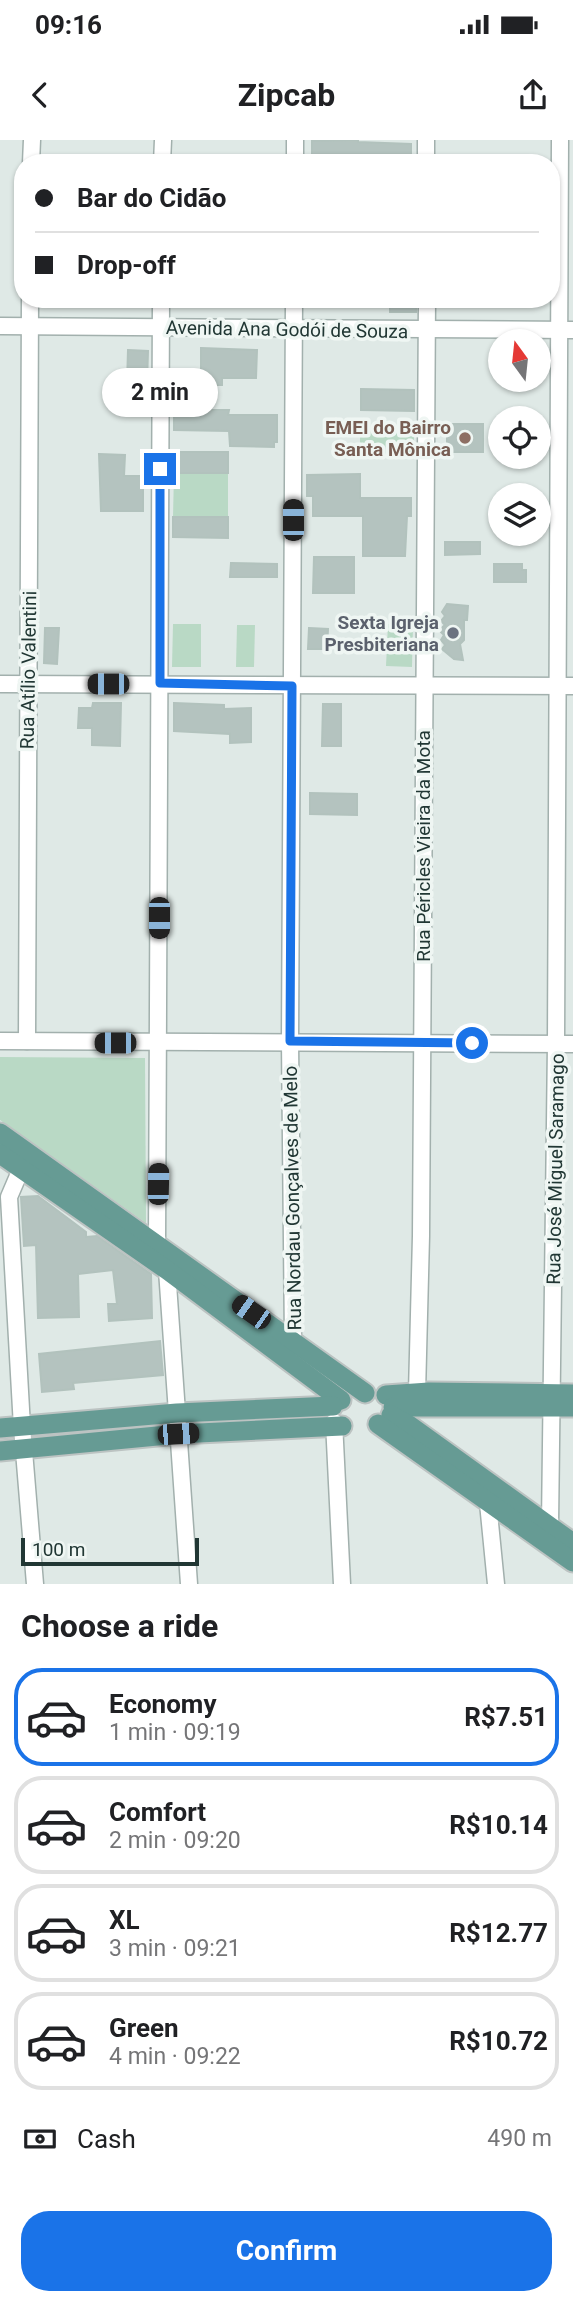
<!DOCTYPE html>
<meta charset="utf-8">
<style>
:root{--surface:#fff;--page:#f6f6f6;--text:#202124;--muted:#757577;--line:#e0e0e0;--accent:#1a73e8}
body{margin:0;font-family:Roboto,sans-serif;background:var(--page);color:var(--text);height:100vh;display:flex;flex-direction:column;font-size:26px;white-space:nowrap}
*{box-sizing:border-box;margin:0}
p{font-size:23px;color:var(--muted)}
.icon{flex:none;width:38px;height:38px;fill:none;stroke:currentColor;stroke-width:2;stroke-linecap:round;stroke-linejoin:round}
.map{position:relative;height:1444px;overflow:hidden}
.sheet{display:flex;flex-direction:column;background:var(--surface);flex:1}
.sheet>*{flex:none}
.top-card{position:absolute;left:14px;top:14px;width:546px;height:154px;border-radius:28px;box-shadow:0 2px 5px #0004;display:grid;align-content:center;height:154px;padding:0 21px;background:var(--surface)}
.needle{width:46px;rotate:345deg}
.fabs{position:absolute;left:488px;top:189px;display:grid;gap:14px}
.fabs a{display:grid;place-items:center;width:63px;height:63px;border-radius:50%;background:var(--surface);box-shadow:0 2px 5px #0004;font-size:35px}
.scale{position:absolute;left:21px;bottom:18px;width:178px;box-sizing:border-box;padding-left:7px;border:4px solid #213734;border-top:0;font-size:19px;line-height:24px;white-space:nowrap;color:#213734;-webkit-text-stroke:5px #eff6f3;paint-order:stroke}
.end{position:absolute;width:32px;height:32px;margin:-16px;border:9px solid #1a73e8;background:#fff;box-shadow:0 0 0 4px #fff}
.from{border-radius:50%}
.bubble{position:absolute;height:49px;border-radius:24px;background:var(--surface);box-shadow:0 2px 5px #0004;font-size:23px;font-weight:700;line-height:49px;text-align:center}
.car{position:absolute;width:21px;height:42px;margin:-21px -10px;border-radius:9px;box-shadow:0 0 5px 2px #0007;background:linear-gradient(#222 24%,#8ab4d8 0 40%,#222 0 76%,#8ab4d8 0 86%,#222 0)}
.top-card b{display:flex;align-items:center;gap:24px;height:66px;font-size:26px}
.top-card b+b{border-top:2px solid var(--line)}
.top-card i{width:18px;height:18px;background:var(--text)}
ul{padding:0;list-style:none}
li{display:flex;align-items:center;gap:21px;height:98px;margin:0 14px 10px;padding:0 7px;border:4px solid var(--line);border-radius:28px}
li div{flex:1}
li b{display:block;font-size:26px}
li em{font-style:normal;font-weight:700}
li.selected{border-color:var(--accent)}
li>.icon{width:63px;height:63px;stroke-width:1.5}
h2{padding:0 21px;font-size:32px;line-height:84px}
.pay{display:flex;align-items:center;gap:18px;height:77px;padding:0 21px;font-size:26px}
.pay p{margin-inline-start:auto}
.cta{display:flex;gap:14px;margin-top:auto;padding:14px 21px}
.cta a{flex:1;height:80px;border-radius:28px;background:var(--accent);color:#fff;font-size:28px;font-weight:700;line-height:80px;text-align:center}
.status{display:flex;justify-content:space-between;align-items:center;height:49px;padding:0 35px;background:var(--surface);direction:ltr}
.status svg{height:19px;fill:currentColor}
header{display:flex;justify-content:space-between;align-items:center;height:91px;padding:0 21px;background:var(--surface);font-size:32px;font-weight:700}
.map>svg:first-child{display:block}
</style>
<div class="status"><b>09:16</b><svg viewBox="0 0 49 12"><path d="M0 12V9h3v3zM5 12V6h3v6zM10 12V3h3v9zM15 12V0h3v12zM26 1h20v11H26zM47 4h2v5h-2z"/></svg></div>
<header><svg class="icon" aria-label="back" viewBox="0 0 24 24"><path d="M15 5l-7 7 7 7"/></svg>Zipcab<svg class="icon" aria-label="share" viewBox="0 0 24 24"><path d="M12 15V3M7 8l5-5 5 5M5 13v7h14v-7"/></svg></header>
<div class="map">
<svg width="573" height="1444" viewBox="0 0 573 1444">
<rect width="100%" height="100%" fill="#dfe9e6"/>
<g fill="#b9d9c5">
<polygon points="360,291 414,293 414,314 360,313"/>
<polygon points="174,333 228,333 228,377 173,377"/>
<polygon points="173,484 201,484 201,527 172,527"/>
<polygon points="388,484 413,485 412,527 386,526"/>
<polygon points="237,485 255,485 254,527 236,527"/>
<polygon points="0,917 145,918 146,1083 0,980"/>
</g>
<g fill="#b4c3bf" stroke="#b2c2bd" stroke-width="2">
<polygon points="358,0 358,2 411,4 411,19 358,17 358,20 312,21 312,1"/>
<rect x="390" y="159" width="26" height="13"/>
<polygon points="201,208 257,210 256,238 222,238 222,245 201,245"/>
<polygon points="128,210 148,211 147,243 127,243"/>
<polygon points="361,249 414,250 414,271 361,270"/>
<polygon points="174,270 229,270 228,275 277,275 277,302 274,302 274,307 230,306 229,291 174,290"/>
<rect x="447" y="284" width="36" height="28"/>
<rect x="174" y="312" width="54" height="21"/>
<polygon points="99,314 125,315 124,336 143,336 143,371 101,371"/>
<polygon points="360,334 360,358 411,358 411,376 407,376 405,416 363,416 363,376 313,376 313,356 307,356 307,335"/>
<polygon points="173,377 228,377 228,398 173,397"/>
<polygon points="445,402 480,402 480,414 445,415"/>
<polygon points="314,417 354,417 354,453 313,453"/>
<polygon points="231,423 277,424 277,437 230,437"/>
<polygon points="494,424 522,424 522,430 526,430 526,442 494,442"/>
<polygon points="447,464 468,466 467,480 464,480 464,500 460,504 463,520 454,519 442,509 445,505 441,500 444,495 439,490 445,485 441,481 445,476 442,472"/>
<polygon points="45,488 59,488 57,524 44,523"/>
<polygon points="309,488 328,489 327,509 308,509"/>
<polygon points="93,563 121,563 120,606 92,605 92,588 78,588 79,568 92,568"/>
<polygon points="174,563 224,565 224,569 251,568 251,602 230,603 230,594 174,591"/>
<polygon points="323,564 341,564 341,606 322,606"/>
<polygon points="310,653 357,654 357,675 310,674"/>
<polygon points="38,1056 86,1092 86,1097 97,1096 151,1134 152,1178 109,1181 108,1164 117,1164 113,1130 78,1134 79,1177 38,1178 36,1105 24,1106 21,1057"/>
<polygon points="160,1201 163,1235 73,1243 74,1249 42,1252 39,1214"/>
</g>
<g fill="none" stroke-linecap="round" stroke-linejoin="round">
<g stroke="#a2b0ad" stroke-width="19">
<g id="minor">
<polyline points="31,23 32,0"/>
<polyline points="162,23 163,0"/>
<polyline points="295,23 295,0"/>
<polyline points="426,23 426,0"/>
<path d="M0 186C191 187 382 190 573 190"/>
<polyline points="0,544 573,546"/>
<polyline points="0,901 573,904"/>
<polyline points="27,901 30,159"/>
<polyline points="21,1029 9,1057 22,1287 35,1444"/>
<polyline points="157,1104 161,159"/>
<polyline points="167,1130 189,1444"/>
<polyline points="293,1202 290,901 294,159"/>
<polyline points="417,1253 421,1096 427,159"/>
<polyline points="334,1282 342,1444"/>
<polyline points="488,1363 496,1444"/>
<polyline points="550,1385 556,903 560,0"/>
</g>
</g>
<g stroke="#bcc3c2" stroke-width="23">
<g id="major">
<polyline points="0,993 365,1253"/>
<polyline points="0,1014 167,1130 341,1260"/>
<polyline points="386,1255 429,1252 573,1254"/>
<polyline points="393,1267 573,1267"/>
<polyline points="391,1275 409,1285 573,1403"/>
<polyline points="378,1284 573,1422"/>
<polyline points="0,1288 177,1273 333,1266"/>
<polyline points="0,1311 178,1294 342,1286"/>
</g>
</g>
<use href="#minor" stroke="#fff" stroke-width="16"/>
<use href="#major" stroke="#669b94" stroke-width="19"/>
</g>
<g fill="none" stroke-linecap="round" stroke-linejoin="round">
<polyline stroke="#1a73e8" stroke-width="9" points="160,329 160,543 292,546 290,901 472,903"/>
</g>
<circle fill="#8d6e63" stroke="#eff6f3" stroke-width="2.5" cx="465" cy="298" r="7"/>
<circle fill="#6b7280" stroke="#eff6f3" stroke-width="2.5" cx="453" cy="493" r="7"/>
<g text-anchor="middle" stroke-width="7" stroke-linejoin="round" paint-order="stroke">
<g font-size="19" fill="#213734" stroke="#eff6f3">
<text transform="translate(287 189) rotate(1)" y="7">Avenida Ana Godói de Souza</text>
<text transform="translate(28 530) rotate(-89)" y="7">Rua Atílio Valentini</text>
<text transform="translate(423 706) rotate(-90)" y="7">Rua Péricles Vieira da Mota</text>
<text transform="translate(555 1029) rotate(-89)" y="7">Rua José Miguel Saramago</text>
<text transform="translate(292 1058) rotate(-91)" y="7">Rua Nordau Gonçalves de Melo</text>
</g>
<g font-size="19" font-weight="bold" fill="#785e54" stroke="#eff6f3" text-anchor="end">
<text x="451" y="294">EMEI do Bairro<tspan x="451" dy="22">Santa Mônica</tspan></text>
</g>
<g font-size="19" font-weight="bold" fill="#5b616d" stroke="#eff6f3" text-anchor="end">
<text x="439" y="489">Sexta Igreja<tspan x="439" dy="22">Presbiteriana</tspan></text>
</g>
</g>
</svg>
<div class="fabs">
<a><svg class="needle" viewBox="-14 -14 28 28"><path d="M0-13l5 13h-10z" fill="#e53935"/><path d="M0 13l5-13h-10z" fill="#757577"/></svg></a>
<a><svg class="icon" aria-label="locate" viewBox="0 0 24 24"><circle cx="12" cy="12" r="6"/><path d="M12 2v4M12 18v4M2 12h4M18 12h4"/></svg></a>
<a><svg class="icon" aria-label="layers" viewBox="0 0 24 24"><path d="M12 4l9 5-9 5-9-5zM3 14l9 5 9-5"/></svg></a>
</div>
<div class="scale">100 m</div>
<i class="end from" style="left:472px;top:903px"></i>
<i class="end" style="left:160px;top:329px"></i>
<div class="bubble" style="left:102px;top:228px;width:116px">2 min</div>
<i class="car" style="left:293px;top:380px;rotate:0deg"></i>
<i class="car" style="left:108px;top:544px;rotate:270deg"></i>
<i class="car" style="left:159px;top:778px;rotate:180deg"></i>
<i class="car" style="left:115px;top:903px;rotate:270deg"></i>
<i class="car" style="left:158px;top:1044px;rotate:1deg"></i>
<i class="car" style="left:251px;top:1172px;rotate:305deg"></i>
<i class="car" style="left:178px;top:1294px;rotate:87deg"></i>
<div class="top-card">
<b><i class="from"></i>Bar do Cidão</b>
<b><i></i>Drop-off</b>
</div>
</div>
<section class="sheet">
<h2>Choose a ride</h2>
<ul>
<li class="selected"><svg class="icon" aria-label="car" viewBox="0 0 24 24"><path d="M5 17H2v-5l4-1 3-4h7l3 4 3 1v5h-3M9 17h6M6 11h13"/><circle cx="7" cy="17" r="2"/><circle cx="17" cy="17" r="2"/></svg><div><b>Economy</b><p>1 min · 09:19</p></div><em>R$7.51</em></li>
<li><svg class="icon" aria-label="car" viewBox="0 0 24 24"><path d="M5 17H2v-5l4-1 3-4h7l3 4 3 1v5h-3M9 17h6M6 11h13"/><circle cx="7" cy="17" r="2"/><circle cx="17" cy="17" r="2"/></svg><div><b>Comfort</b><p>2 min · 09:20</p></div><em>R$10.14</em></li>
<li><svg class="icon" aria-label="car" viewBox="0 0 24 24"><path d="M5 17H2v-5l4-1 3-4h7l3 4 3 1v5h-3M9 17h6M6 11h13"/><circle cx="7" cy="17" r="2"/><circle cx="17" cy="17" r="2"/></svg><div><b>XL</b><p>3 min · 09:21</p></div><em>R$12.77</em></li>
<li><svg class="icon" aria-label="car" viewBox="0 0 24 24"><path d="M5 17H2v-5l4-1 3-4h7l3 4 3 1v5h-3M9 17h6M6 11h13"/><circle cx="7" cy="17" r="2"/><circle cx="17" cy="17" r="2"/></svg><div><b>Green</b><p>4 min · 09:22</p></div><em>R$10.72</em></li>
</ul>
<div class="pay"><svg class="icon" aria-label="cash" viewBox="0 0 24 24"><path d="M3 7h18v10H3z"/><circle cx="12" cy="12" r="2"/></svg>Cash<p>490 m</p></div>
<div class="cta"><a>Confirm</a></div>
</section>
